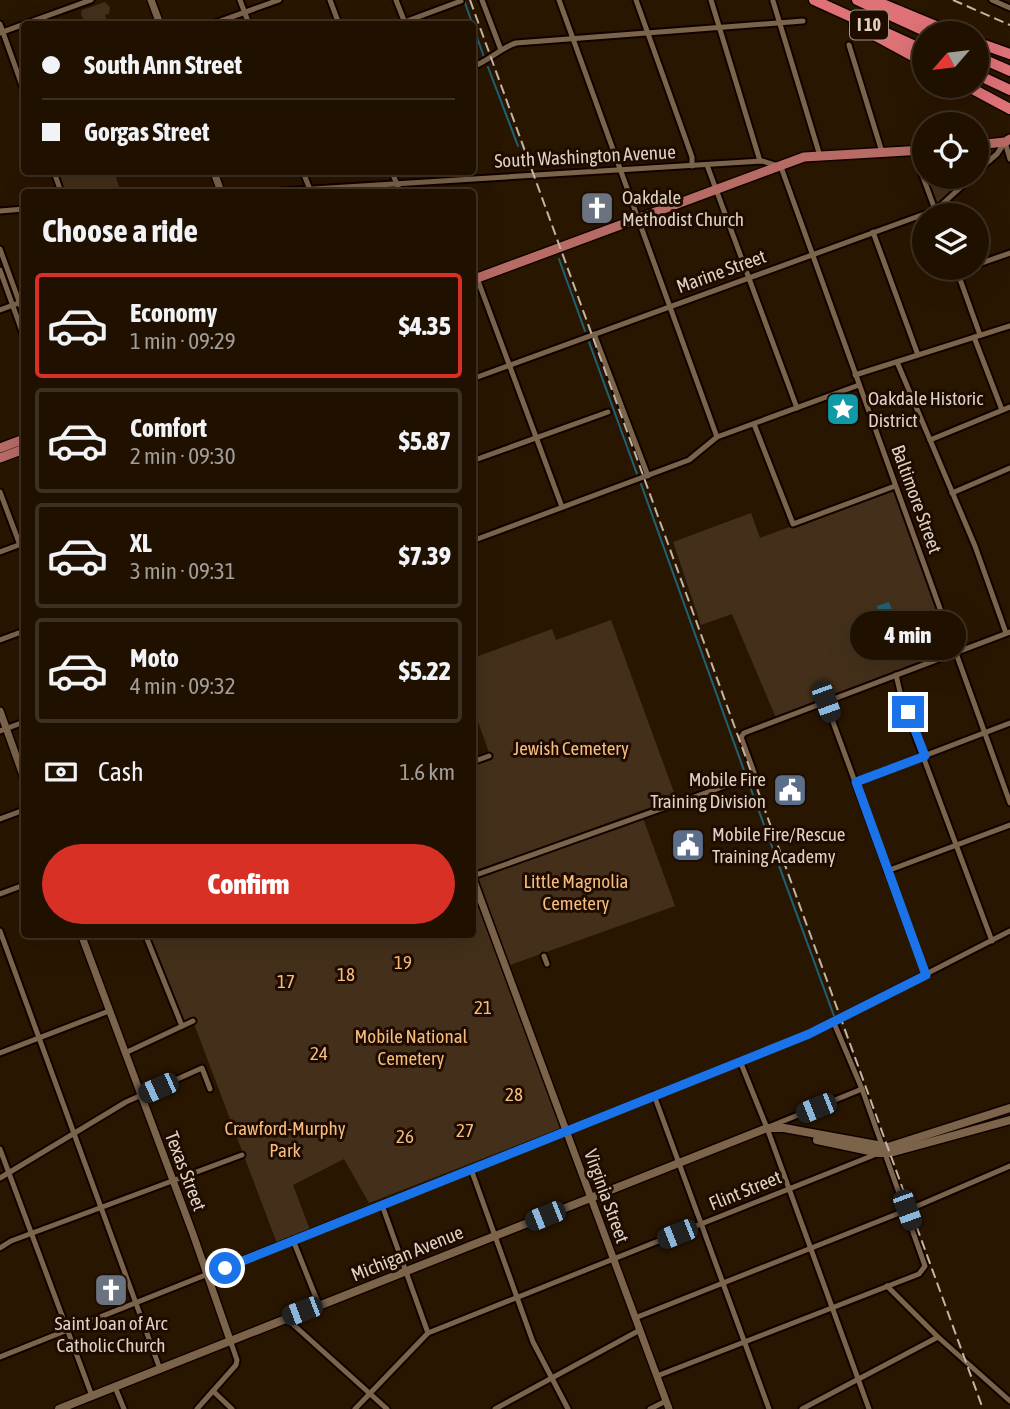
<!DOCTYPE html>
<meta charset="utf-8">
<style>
:root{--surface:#1f1000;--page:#27190a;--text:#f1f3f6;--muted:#a19d99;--line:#3c3022;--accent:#d93025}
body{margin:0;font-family:"Asap Condensed",sans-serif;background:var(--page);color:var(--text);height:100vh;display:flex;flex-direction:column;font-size:26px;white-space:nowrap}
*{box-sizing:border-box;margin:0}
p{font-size:23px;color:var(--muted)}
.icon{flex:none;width:38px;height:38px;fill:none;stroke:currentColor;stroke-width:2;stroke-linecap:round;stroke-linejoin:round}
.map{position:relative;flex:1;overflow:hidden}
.details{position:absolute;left:21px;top:189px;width:455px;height:749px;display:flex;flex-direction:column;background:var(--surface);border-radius:7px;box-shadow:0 7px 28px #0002,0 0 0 2px var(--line)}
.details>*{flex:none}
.top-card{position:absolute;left:21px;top:21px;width:455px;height:154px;border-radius:7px;box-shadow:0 7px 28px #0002,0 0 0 2px var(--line);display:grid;align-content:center;height:154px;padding:0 21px;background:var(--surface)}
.needle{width:46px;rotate:242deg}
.buttons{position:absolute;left:912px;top:21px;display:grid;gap:14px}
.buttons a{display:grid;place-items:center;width:77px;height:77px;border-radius:50%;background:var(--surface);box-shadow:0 7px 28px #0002,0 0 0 2px var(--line);font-size:35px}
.end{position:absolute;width:32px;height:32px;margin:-16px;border:9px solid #1a73e8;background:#fff;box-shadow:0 0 0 4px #fff}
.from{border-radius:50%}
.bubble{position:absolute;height:49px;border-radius:24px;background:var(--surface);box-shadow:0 7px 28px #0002,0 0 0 2px var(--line);font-size:23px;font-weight:800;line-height:49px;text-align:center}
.car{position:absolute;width:21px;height:42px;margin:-21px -10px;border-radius:9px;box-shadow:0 0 5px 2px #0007;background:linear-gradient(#222 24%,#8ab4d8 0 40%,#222 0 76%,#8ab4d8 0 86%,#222 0)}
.top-card b{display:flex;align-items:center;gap:24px;height:66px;font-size:26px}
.top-card b+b{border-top:2px solid var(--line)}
.top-card i{width:18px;height:18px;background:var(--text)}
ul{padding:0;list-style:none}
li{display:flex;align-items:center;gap:21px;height:105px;margin:0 14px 10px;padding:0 7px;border:4px solid var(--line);border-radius:7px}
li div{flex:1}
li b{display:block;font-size:26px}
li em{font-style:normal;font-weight:800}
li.on{border-color:var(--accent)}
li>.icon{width:63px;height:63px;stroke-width:1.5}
h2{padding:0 21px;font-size:32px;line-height:84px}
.pay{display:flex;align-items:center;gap:18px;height:77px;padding:0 21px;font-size:26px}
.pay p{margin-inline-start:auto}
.cta{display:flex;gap:14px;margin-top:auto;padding:14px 21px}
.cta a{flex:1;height:80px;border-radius:42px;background:var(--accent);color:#fff;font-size:28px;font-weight:800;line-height:80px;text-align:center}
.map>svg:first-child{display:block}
</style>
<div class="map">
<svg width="1010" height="1409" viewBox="0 0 1010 1409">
<rect width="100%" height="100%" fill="#291600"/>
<g fill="#44301a">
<polygon points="105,2 110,7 109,14 105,15 108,24 86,24 81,14 82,10"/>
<polygon points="56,172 114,172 121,192 64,192"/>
<polygon points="925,177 967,177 936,205"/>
<polygon points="894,488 956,652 776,718 732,614 701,625 673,542 751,513 760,538"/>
<polygon points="611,620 676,798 476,871 472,861 472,766 491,758 473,708 473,658 552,629 556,640"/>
<polygon points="643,818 675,906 510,965 478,877"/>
<polygon points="473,893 561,1128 369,1203 344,1159 293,1185 310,1230 308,1234 278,1246 193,1021 191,1018 184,1021 149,935 472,934"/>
</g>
<polygon fill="#1e6177" points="889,602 895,618 875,625 871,616 879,613 877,606"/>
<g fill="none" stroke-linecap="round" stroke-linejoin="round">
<g stroke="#1e6177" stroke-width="2">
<polyline points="464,0 484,57"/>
<polyline points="488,67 518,146"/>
<polyline points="559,259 585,331"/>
<polyline points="589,342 637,474"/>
<polyline points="641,484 746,776"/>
<polyline points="748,781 834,1016"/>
</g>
<g stroke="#110200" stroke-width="9">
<g id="minor">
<polyline points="240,0 249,24"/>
<polyline points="330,0 339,24"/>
<polyline points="396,0 405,23"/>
<polyline points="482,0 501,50"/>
<polyline points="559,0 717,437"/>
<polyline points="636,0 692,157 692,166"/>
<polyline points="711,0 760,161"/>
<polyline points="992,0 1010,8"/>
<polyline points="773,1 820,156"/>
<polyline points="0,24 24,91"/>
<polyline points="212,24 279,0"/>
<polyline points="399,24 461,1"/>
<polyline points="0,33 91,0"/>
<polyline points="849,45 882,152"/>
<path d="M472 67C489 61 500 48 516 43L803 21"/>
<polyline points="1005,142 1010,159"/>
<polyline points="913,150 937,215"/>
<polyline points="707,165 797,408"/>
<polyline points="54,172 61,192"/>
<polyline points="303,172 311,192"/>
<polyline points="392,172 400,192"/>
<polyline points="976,172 997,154 1005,142"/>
<polyline points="265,192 762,161 781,167 1010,803"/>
<polyline points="0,211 24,209"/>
<polyline points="873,232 918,355"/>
<polyline points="0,249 24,315"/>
<polyline points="976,265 1010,253"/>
<polyline points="956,268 980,335"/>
<polyline points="0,270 24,337"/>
<polyline points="957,272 970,268"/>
<polyline points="477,278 562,507"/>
<polyline points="0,310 24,301"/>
<polyline points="594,334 648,476"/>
<polyline points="974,337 1002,410"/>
<polyline points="897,362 975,546 1006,633"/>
<polyline points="855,375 1010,326"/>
<polyline points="472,379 930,212 938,208 972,177"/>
<polyline points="754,424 793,524 895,486"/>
<polyline points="930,440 1010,407"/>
<polyline points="472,461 608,412"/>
<polyline points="0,492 20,545"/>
<polyline points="952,493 1010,468"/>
<polyline points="472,541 689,460 717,437 859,385"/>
<polyline points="0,552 24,543"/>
<polyline points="0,640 24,631"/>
<polyline points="896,675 902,700 992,941"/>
<polyline points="826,703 926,975"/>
<polyline points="0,731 24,722"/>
<polyline points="472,762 489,756"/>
<polyline points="856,782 1010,723"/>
<polyline points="0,819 24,810"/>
<polyline points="887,871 1010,825"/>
<polyline points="473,876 753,776 755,775 741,737 744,733 1010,632"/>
<polyline points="0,894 24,885"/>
<polyline points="0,931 160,1369"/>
<polyline points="145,934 182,1026"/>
<polyline points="544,956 547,964"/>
<polyline points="0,1053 109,1011"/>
<polyline points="125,1053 193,1021"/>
<polyline points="740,1061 767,1128 869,1409"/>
<polyline points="654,1095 769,1409"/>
<polyline points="771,1126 862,1089"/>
<polyline points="0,1149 92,1396"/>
<polyline points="471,1169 533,1342 568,1409"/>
<polyline points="0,1178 126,1102 202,1068 210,1089"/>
<polyline points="382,1205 428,1333"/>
<polyline points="915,1207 1010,1166"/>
<polyline points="293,1240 319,1305"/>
<polyline points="0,1248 11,1241 242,1155"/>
<polyline points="887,1286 938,1337 1010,1401"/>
<polyline points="286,1318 387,1409"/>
<polyline points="635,1318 907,1210"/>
<polyline points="0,1357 809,1034 1010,931"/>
<polyline points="657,1376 919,1274 925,1266 862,1089 834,1023"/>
<polyline points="115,1387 124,1409"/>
<polyline points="213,1391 232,1409"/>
<polyline points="197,1409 236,1365 237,1360 230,1340"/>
<polyline points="355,1409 428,1333 879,1153"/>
<polyline points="495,1409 640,1330"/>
<polyline points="650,1409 666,1401"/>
<polyline points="802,1409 938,1337"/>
</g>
</g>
<g stroke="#110200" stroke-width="10">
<g id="tertiary">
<polyline points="151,0 160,24"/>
<polyline points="214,172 221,192"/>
<polyline points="0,711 24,778"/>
<polyline points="472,876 669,1409"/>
<polyline points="81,934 193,1234 230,1340"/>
</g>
</g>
<g stroke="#110200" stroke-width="11">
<g id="secondary">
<polyline points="817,1140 879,1153 890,1153 1010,1120"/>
<polyline points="59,1409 767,1128 784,1128 888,1147 1010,1108"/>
</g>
</g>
<g stroke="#110200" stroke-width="12">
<g id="primary">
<polyline points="976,145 1005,142 1010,139"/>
<polyline points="472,280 804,157 924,150"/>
<polyline points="0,448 24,439"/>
<polyline points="0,458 24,449"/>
</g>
</g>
<g stroke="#110200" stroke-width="13">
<g id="motorway">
<polyline points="814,0 924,50"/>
<polyline points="857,0 929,33"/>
<polyline points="873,0 953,33"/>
<polyline points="854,24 924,62"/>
<polyline points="976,42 1010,54"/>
<polyline points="976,56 1010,71"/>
<polyline points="976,74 1010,90"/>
<polyline points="967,86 1010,109"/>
</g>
</g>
<use href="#minor" stroke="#7b644a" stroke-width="5"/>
<use href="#tertiary" stroke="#7b644a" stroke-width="7"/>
<use href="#secondary" stroke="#7b644a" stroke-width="8"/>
<use href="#primary" stroke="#b66c65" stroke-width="9"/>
<use href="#motorway" stroke="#de7277" stroke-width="10"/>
<g stroke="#c3b4a5" stroke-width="2" stroke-dasharray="10 5" stroke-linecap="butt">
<polyline points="470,0 983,1409"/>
<polyline points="953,0 1010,25"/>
</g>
</g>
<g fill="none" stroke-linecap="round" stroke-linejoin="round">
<polyline stroke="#1a73e8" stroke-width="9" points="225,1268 809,1034 926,975 856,782 925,756 908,712"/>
</g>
<defs>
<g id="church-square" transform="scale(1.75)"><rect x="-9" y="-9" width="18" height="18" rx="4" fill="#6b7280" stroke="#1f0c00"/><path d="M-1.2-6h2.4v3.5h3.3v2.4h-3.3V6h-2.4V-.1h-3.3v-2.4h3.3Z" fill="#fff"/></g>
<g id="sight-square" transform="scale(1.75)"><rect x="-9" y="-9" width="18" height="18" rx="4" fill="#0f9aa8" stroke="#1f0c00"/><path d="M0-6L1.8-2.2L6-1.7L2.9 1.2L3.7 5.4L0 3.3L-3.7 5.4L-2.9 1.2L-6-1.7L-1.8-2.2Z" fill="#fff"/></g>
<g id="civic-square" transform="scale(1.75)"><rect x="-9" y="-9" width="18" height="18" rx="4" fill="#5c6f8a" stroke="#1f0c00"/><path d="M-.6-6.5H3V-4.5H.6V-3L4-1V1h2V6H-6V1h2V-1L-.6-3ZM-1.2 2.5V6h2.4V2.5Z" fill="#fff"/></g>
</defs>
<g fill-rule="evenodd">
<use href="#church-square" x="597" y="208"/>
<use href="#sight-square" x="843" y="409"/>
<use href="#civic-square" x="790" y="790"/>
<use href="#civic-square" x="688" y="845"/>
<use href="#church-square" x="111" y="1290"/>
</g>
<g text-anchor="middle" stroke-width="6" stroke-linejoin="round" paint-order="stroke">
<rect fill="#1f0c00" stroke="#a59688" stroke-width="2" x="850" y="10.5" width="38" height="29" rx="5"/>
<g font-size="18" font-weight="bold" fill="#dfd1c3">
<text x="869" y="31">I 10</text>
</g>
<g font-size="19" fill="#dfd1c3" stroke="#1f0c00">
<text transform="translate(585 156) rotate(-3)" y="7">South Washington Avenue</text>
<text transform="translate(721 271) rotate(-20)" y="7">Marine Street</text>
<text transform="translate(917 499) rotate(70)" y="7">Baltimore Street</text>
<text transform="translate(186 1171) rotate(69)" y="7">Texas Street</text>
<text transform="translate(745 1190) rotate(-22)" y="7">Flint Street</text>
<text transform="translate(607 1196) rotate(70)" y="7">Virginia Street</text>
<text transform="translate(407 1253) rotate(-22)" y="7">Michigan Avenue</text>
</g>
<g font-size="19" fill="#dfd1c3" stroke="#1f0c00" text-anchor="start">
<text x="622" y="204">Oakdale<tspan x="622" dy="22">Methodist Church</tspan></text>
<text x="868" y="405">Oakdale Historic<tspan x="868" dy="22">District</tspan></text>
<text x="766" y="786" text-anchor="end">Mobile Fire<tspan x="766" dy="22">Training Division</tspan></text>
<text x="712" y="841">Mobile Fire/Rescue<tspan x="712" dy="22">Training Academy</tspan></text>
<text x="111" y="1330" text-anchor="middle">Saint Joan of Arc<tspan x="111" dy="22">Catholic Church</tspan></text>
</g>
<g font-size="19" fill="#f6bd7d" stroke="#1f0c00">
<text x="571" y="755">Jewish Cemetery</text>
<text x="576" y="888">Little Magnolia<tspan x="576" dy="22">Cemetery</tspan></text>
<text x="403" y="969">19</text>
<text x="346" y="981">18</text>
<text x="286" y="988">17</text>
<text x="483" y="1014">21</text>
<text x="411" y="1043">Mobile National<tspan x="411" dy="22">Cemetery</tspan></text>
<text x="319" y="1060">24</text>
<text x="514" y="1101">28</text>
<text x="285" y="1135">Crawford-Murphy<tspan x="285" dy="22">Park</tspan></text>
<text x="465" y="1137">27</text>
<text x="405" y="1143">26</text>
</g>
</g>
</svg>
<div class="buttons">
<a><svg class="needle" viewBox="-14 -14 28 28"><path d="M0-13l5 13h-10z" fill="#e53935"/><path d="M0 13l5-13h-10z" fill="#a19d99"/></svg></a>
<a><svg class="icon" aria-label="locate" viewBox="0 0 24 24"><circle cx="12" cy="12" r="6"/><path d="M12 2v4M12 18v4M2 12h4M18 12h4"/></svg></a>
<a><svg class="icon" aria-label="layers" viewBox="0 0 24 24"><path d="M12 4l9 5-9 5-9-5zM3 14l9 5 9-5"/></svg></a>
</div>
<i class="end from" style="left:225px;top:1268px"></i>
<i class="end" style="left:908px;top:712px"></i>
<div class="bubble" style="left:850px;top:611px;width:116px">4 min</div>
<i class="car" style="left:826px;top:702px;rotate:160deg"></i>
<i class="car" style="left:158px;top:1088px;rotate:246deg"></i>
<i class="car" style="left:816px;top:1108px;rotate:248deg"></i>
<i class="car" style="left:907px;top:1210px;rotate:160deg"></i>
<i class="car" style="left:545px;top:1216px;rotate:248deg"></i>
<i class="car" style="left:677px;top:1234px;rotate:248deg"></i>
<i class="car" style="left:302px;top:1311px;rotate:249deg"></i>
<div class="top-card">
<b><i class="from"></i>South Ann Street</b>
<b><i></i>Gorgas Street</b>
</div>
<section class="details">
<h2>Choose a ride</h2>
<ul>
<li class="on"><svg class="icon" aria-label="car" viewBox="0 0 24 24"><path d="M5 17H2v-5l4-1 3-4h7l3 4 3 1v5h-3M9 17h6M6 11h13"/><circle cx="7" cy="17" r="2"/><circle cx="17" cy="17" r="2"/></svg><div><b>Economy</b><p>1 min · 09:29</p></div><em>$4.35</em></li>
<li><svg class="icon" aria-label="car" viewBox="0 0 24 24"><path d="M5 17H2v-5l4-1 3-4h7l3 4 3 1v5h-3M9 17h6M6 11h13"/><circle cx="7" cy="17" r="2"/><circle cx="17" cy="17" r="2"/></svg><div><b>Comfort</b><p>2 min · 09:30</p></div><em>$5.87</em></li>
<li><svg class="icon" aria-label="car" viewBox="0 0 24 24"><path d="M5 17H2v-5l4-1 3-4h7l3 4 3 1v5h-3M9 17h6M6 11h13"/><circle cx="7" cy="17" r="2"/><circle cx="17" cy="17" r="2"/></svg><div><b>XL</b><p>3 min · 09:31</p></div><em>$7.39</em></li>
<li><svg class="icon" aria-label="car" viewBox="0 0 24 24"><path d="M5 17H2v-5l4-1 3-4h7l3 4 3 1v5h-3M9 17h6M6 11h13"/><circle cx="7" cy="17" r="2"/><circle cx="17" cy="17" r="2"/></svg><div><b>Moto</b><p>4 min · 09:32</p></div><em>$5.22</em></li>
</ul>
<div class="pay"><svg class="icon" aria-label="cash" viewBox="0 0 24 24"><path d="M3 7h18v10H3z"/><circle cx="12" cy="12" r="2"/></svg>Cash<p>1.6 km</p></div>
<div class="cta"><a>Confirm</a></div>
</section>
</div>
